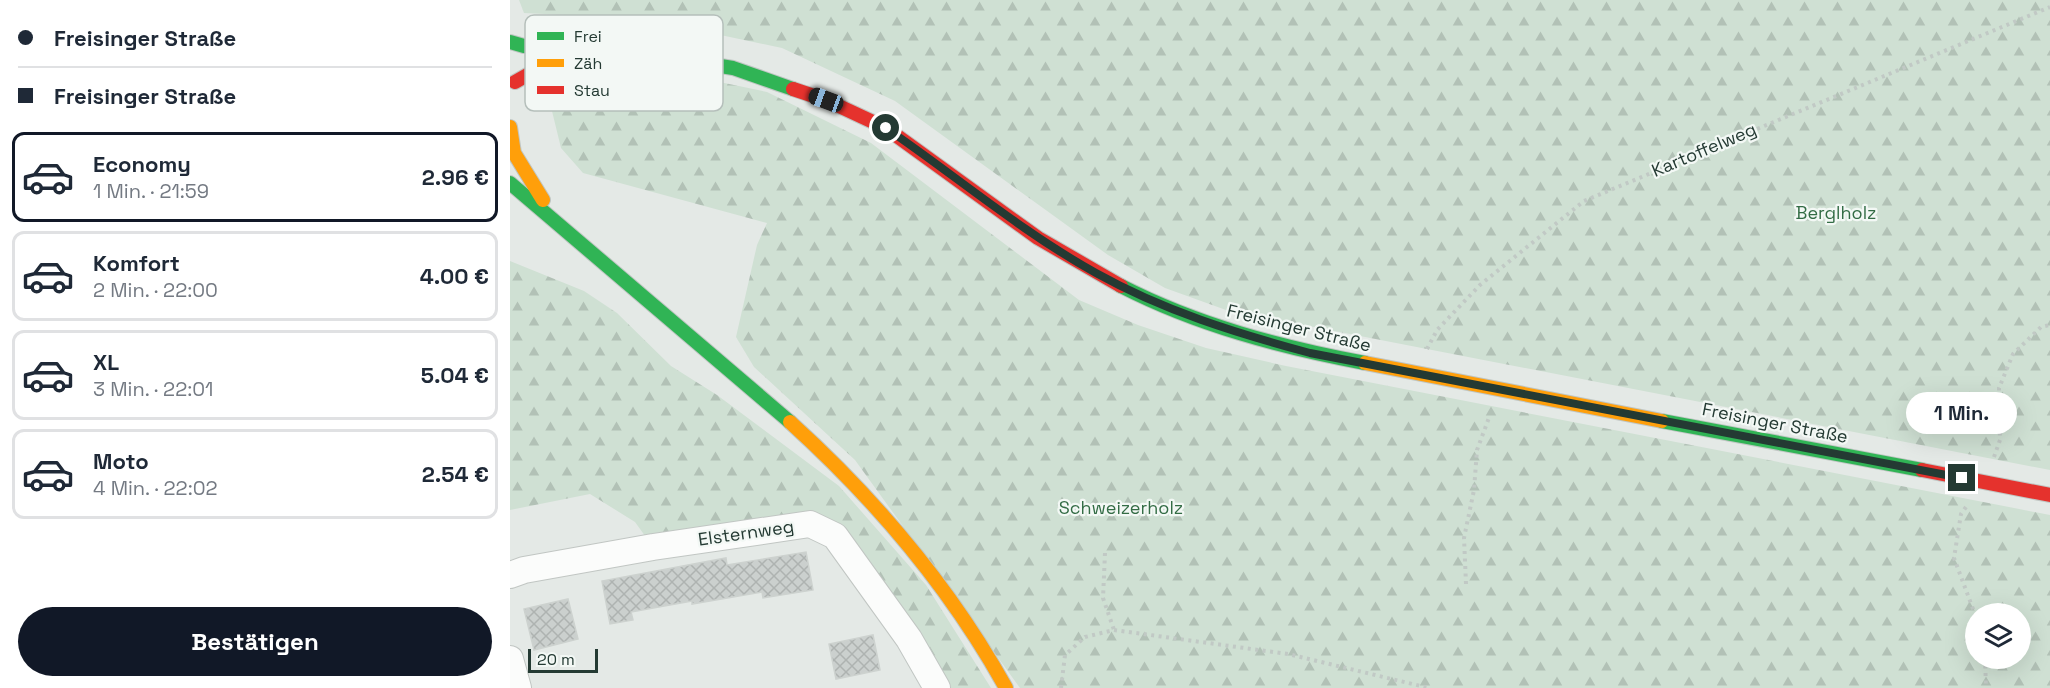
<!DOCTYPE html>
<html lang="de">
<meta charset="utf-8">
<style>
:root{--surface:#fff;--page:#f6f6f7;--text:#1f2937;--muted:#747a83;--line:#e0e1e3;--accent:#111827}
body{margin:0;font-family:"Space Grotesk",sans-serif;background:var(--page);color:var(--text);height:100vh;display:flex;flex-direction:column;font-size:22px;white-space:nowrap}
*{box-sizing:border-box;margin:0}
p{font-size:20px;color:var(--muted)}
.icon{flex:none;width:33px;height:33px;fill:none;stroke:currentColor;stroke-width:2;stroke-linecap:round;stroke-linejoin:round}
.map{position:relative;flex:1;overflow:hidden}
.drawer{display:flex;flex-direction:column;background:var(--surface);width:510px}
.drawer>*{flex:none}
.hud{display:grid;align-content:center;height:132px;padding:0 18px;background:var(--surface)}
.tools{position:absolute;left:1455px;top:603px;display:grid;gap:12px}
.tools a{display:grid;place-items:center;width:66px;height:66px;border-radius:50%;background:var(--surface);box-shadow:0 6px 24px #0002;font-size:30px}
.scale{position:absolute;left:18px;bottom:15px;width:70px;box-sizing:border-box;padding-left:6px;border:3px solid #243a33;border-top:0;font-size:16px;line-height:21px;white-space:nowrap;color:#243a33;-webkit-text-stroke:4px #f3f8f5;paint-order:stroke}
.end{position:absolute;width:27px;height:27px;margin:-14px;border:8px solid #243a33;background:#fff;box-shadow:0 0 0 3px #fff}
.from{border-radius:50%}
.bubble{position:absolute;height:42px;border-radius:21px;background:var(--surface);box-shadow:0 6px 24px #0002;font-size:20px;font-weight:800;line-height:42px;text-align:center}
.car{position:absolute;width:18px;height:36px;margin:-18px -9px;border-radius:8px;box-shadow:0 0 4px 2px #0007;background:linear-gradient(#222 24%,#8ab4d8 0 40%,#222 0 76%,#8ab4d8 0 86%,#222 0)}
.hud b{display:flex;align-items:center;gap:21px;height:57px;font-size:22px}
.hud b+b{border-top:2px solid var(--line)}
.hud i{width:15px;height:15px;background:var(--text)}
ul{padding:0;list-style:none}
li{display:flex;align-items:center;gap:18px;height:90px;margin:0 12px 9px;padding:0 6px;border:3px solid var(--line);border-radius:12px}
li div{flex:1}
li b{display:block;font-size:22px}
li em{font-style:normal;font-weight:800}
li.on{border-color:var(--accent)}
li>.icon{width:54px;height:54px;stroke-width:1.5}
.primary-button{display:flex;gap:12px;margin-top:auto;padding:12px 18px}
.primary-button a{flex:1;height:69px;border-radius:36px;background:var(--accent);color:#fff;font-size:24px;font-weight:800;line-height:69px;text-align:center}
main{display:flex;flex:1;min-height:0}
.map>svg:first-child{display:block}
</style>
<main>
<section class="drawer">
<div class="hud">
<b><i class="from"></i>Freisinger Straße</b>
<b><i></i>Freisinger Straße</b>
</div>
<ul>
<li class="on"><svg class="icon" aria-label="car" viewBox="0 0 24 24"><path d="M5 17H2v-5l4-1 3-4h7l3 4 3 1v5h-3M9 17h6M6 11h13"/><circle cx="7" cy="17" r="2"/><circle cx="17" cy="17" r="2"/></svg><div><b>Economy</b><p>1 Min. · 21:59</p></div><em>2.96 €</em></li>
<li><svg class="icon" aria-label="car" viewBox="0 0 24 24"><path d="M5 17H2v-5l4-1 3-4h7l3 4 3 1v5h-3M9 17h6M6 11h13"/><circle cx="7" cy="17" r="2"/><circle cx="17" cy="17" r="2"/></svg><div><b>Komfort</b><p>2 Min. · 22:00</p></div><em>4.00 €</em></li>
<li><svg class="icon" aria-label="car" viewBox="0 0 24 24"><path d="M5 17H2v-5l4-1 3-4h7l3 4 3 1v5h-3M9 17h6M6 11h13"/><circle cx="7" cy="17" r="2"/><circle cx="17" cy="17" r="2"/></svg><div><b>XL</b><p>3 Min. · 22:01</p></div><em>5.04 €</em></li>
<li><svg class="icon" aria-label="car" viewBox="0 0 24 24"><path d="M5 17H2v-5l4-1 3-4h7l3 4 3 1v5h-3M9 17h6M6 11h13"/><circle cx="7" cy="17" r="2"/><circle cx="17" cy="17" r="2"/></svg><div><b>Moto</b><p>4 Min. · 22:02</p></div><em>2.54 €</em></li>
</ul>
<div class="primary-button"><a>Bestätigen</a></div>
</section>
<div class="map">
<svg width="1540" height="688" viewBox="0 0 1540 688">
<defs>
<pattern id="forest-firs" width="22" height="20" patternUnits="userSpaceOnUse" patternTransform="scale(1.5)"><rect width="22" height="20" fill="#cfe0d3"/><path d="M5 1l3.5 6h-7zM16 11l3.5 6h-7z" fill="#b2c1b6"/></pattern>
<pattern id="building-cross-hatch" width="8" height="8" patternUnits="userSpaceOnUse" patternTransform="scale(1.5)"><rect width="8" height="8" fill="#cbd0ce"/><path d="M0 0l8 8M0 8l8-8" fill="none" stroke="#aeb3b1"/></pattern>
</defs>
<rect width="100%" height="100%" fill="#e4e9e6"/>
<g fill="url(#forest-firs)" fill-rule="evenodd">
<polygon points="9,0 1540,0 1540,470 716,310 655,288 598,255 385,101 272,48 135,19 14,13"/>
<path d="M111 72 176 75 257 92 361 143 569 300 628 325 696 348 776 366 1540 515V688H510L345 460 244 367 226 337 247 245 257 223 73 173 51 148 41 107 64 83ZM1466 614H1510V658H1466Z"/>
<polygon points="0,261 74,291 107,313 161,366 207,395 329,486 416,585 481,688 427,688 300,524 143,547 125,522 80,494 0,510"/>
</g>
<g fill="url(#building-cross-hatch)" stroke="#cdd2cf" stroke-width="1.5">
<polygon points="296,552 303,590 253,598 252,592 182,604 182,601 121,612 123,620 100,624 92,581 216,558 217,565"/>
<polygon points="58,599 68,639 24,650 14,609"/>
<polygon points="363,635 370,670 326,679 319,644"/>
</g>
<g fill="none" stroke-linecap="round" stroke-linejoin="round">
<g stroke="#c1c6c3" stroke-width="28">
<g id="street">
<polyline points="0,575 14,570 143,547 300,524 325,536 399,639 427,688"/>
<polyline points="0,659 8,688"/>
</g>
</g>
<g stroke="#c0c6c3" stroke-width="16">
<g id="fast">
<polyline points="0,42 14,46 62,47 87,53 154,57 223,68 283,89"/>
<polyline points="0,183 280,422"/>
<path d="M611 286C687 325 770 347 855 363"/>
<polyline points="1152,421 1412,470"/>
</g>
</g>
<g stroke="#c0c6c3" stroke-width="16">
<g id="slow">
<polyline points="0,127 4,153 33,200"/>
<polyline points="855,363 1152,421"/>
<path d="M280 422C365 499 440 587 496 688"/>
</g>
</g>
<g stroke="#c0c6c3" stroke-width="16">
<g id="jam">
<polyline points="5,82 19,74 80,56"/>
<polyline points="283,89 316,100 376,128 528,238 611,286"/>
<polyline points="1412,470 1540,495"/>
</g>
</g>
<g stroke="#c1c9c5" stroke-width="4" stroke-dasharray="3 4.5" stroke-linecap="butt">
<polyline points="917,349 927,330 970,285 1074,201 1540,7"/>
<polyline points="1484,457 1490,440 1489,388 1503,354 1531,327 1540,325"/>
<polyline points="1456,507 1451,514 1444,558 1466,617"/>
<polyline points="595,553 593,598 604,630"/>
<polyline points="956,584 954,538 964,490 967,450 980,415"/>
<polyline points="1475,658 1476,688"/>
<polyline points="551,688 555,655 575,637 604,630 778,654 919,688"/>
</g>
<use href="#street" stroke="#fbfcfb" stroke-width="26"/>
<use href="#fast" stroke="#30b455" stroke-width="14"/>
<use href="#slow" stroke="#ff9f0a" stroke-width="14"/>
<use href="#jam" stroke="#e5322d" stroke-width="14"/>
</g>
<g fill="none" stroke-linecap="round" stroke-linejoin="round">
<path stroke="#243a33" stroke-width="8" d="M376 128C446 176 512 232 586 273 654 311 726 333 800 353L1452 478"/>
</g>
<g text-anchor="middle" stroke-width="4.5" stroke-linejoin="round" paint-order="stroke">
<g font-size="18" fill="#243a33" stroke="#f3f8f5">
<text transform="translate(1194 150) rotate(-23)" y="6">Kartoffelweg</text>
<text transform="translate(789 328) rotate(14)" y="6">Freisinger Straße</text>
<text transform="translate(1265 423) rotate(11)" y="6">Freisinger Straße</text>
<text transform="translate(236 533) rotate(-8)" y="6">Elsternweg</text>
</g>
<g font-size="18" fill="#336c45" stroke="#f3f8f5">
<text x="1326" y="219">Berglholz</text>
<text x="611" y="514">Schweizerholz</text>
</g>
</g>
<rect x="15" y="15" width="198" height="96" rx="9" fill="#f3f8f5" stroke="#b5bfbb" stroke-width="1.5"/>
<rect x="27" y="32" width="27" height="8" fill="#30b455"/>
<rect x="27" y="59" width="27" height="8" fill="#ff9f0a"/>
<rect x="27" y="86" width="27" height="8" fill="#e5322d"/>
<g font-size="16" fill="#243a33">
<text x="64" y="42">Frei</text>
<text x="64" y="69">Zäh</text>
<text x="64" y="96">Stau</text>
</g>
</svg>
<div class="tools">
<a><svg class="icon" aria-label="layers" viewBox="0 0 24 24"><path d="M12 4l9 5-9 5-9-5zM3 14l9 5 9-5"/></svg></a>
</div>
<div class="scale">20 m</div>
<i class="end from" style="left:376px;top:128px"></i>
<i class="end" style="left:1452px;top:478px"></i>
<div class="bubble" style="left:1396px;top:392px;width:111px">1 Min.</div>
<i class="car" style="left:316px;top:100px;rotate:290deg"></i>
</div>
</main>
